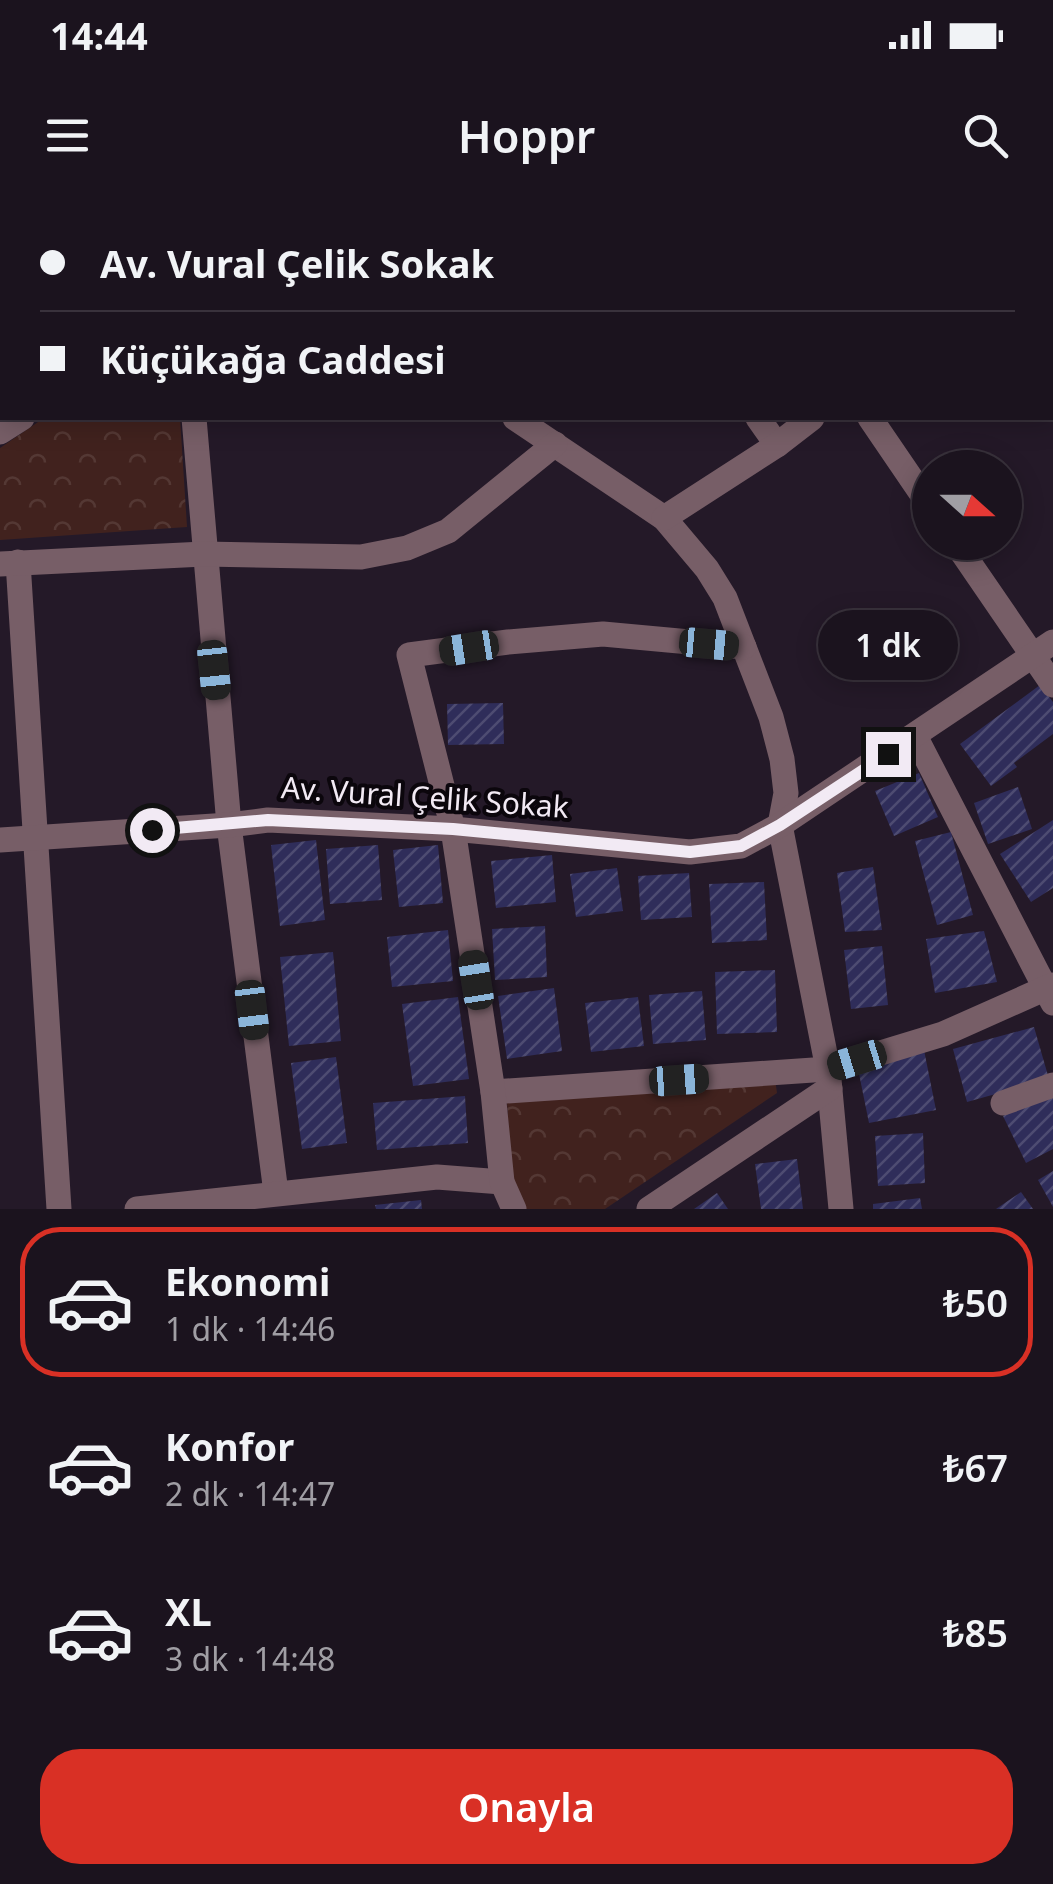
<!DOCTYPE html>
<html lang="tr">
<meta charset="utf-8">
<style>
:root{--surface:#1b131e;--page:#28202b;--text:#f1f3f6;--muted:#a09ea4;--line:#39323c;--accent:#d93025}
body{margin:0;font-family:"Noto Sans",sans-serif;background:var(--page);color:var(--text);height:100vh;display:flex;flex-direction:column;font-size:38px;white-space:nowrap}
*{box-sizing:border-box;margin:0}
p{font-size:32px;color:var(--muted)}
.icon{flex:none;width:55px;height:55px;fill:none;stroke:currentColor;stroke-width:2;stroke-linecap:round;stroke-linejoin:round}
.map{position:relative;height:1009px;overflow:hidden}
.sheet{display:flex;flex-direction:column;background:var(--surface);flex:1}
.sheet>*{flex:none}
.banner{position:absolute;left:0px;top:0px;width:1055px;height:220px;box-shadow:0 5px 25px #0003,0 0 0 2px var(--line);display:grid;align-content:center;height:220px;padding:0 40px;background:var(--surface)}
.needle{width:65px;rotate:111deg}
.tools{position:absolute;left:912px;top:250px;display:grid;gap:20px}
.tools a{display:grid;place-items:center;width:110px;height:110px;border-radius:50%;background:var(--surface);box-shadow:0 5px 25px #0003,0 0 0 2px var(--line);font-size:50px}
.end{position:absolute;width:45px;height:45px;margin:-22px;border:12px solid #f2eaf4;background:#111;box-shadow:0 0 0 5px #111}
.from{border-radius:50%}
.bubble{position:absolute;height:70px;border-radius:35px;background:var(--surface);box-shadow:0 5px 25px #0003,0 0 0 2px var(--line);font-size:32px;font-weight:600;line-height:70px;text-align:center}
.car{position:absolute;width:30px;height:60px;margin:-30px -15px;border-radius:12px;box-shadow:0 0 8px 2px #0007;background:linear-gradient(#222 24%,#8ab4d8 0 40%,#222 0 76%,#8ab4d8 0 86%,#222 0)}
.banner b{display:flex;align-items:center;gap:35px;height:95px;font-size:38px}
.banner b+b{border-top:2px solid var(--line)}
.banner i{width:25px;height:25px;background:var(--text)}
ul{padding:18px 0 0;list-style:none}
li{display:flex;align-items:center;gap:30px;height:150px;margin:0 20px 15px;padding:0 20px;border:5px solid transparent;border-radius:40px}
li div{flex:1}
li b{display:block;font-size:38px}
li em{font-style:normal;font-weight:600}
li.selected{border-color:var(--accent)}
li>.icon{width:90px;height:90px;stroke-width:1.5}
.cta{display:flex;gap:20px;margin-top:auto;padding:20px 40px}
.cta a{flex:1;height:115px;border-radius:40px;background:var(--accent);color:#fff;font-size:40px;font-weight:600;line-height:115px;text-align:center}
.status{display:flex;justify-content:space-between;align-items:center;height:70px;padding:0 50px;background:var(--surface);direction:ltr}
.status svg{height:28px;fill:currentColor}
header{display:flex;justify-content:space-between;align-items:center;height:130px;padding:0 40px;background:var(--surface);font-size:45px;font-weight:600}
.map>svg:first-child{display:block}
</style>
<div class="status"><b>14:44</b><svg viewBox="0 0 49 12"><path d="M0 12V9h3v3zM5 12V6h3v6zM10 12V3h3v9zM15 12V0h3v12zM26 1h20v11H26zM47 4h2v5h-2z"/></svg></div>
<header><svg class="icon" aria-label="menu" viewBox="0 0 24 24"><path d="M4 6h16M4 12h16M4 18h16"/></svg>Hoppr<svg class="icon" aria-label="search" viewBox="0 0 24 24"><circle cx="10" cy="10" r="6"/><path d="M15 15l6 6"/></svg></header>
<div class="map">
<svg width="1053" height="1009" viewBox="0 0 1053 1009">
<defs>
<pattern id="forest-crowns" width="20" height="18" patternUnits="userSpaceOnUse" patternTransform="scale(2.5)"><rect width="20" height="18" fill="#41221e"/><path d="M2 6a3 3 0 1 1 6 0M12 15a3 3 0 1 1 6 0" fill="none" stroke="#543834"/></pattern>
<pattern id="building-hatch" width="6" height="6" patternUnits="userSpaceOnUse" patternTransform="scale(2.5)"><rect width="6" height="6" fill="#2f2d5a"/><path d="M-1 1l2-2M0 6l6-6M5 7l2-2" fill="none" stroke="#4e4c72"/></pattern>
</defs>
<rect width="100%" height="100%" fill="#241928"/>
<g fill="url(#forest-crowns)">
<polygon points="44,218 180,218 187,327 0,340 0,248"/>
<polygon points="775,879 777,893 605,1009 525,1009 512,982 507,903"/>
</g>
<g fill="url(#building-hatch)">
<polygon points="1040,485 1053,502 1053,534 1014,563 1017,567 991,586 960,544"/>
<polygon points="503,503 504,544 448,545 447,504"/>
<polygon points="919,573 938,617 894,636 875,591"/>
<polygon points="1018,587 1032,629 988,644 974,603"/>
<polygon points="1053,620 1053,688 1031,702 1000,654"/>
<polygon points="951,632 973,715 937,725 915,641"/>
<polygon points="316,640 325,720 280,726 271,645"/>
<polygon points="378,645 382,700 330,704 326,649"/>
<polygon points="438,645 443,703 399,707 393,650"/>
<polygon points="552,655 556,702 496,708 491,661"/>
<polygon points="873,667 882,730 845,732 837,673"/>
<polygon points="617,668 623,711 576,717 570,674"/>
<polygon points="689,673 692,717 641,720 638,676"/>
<polygon points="764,682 767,740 712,743 709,684"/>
<polygon points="545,726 547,777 495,780 492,729"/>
<polygon points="448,730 453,781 392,787 387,737"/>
<polygon points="984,731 997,782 935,793 926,739"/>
<polygon points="882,746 888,805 851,809 844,750"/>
<polygon points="333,752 341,841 289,846 280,757"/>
<polygon points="775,770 777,832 717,834 715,772"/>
<polygon points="554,788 562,851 507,859 498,796"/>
<polygon points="702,791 706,840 653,844 649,795"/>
<polygon points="458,797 469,879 413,886 402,804"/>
<polygon points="638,797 644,846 591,852 585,803"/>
<polygon points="1034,827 1049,879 967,902 953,849"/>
<polygon points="924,850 936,910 869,923 857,864"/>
<polygon points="336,857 347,943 302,949 291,863"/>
<polygon points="1050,892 1053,899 1053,949 1026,963 1003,916"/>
<polygon points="465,896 468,943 377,950 373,903"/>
<polygon points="923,933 925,983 878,986 875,936"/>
<polygon points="797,959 803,1009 761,1009 755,964"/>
<polygon points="1053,971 1053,1007 1038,980"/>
<polygon points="1021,992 1033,1009 996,1009"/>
<polygon points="717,993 728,1009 694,1009"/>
<polygon points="920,998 922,1009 873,1009 873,1004"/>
<polygon points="421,1000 422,1009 376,1009 375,1005"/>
</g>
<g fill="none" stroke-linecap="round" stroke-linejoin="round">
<g stroke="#775e67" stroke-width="25">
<polyline points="234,0 237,2"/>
<polyline points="1048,0 1048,2"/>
<polyline points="262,2 265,0"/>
<polyline points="674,2 674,0"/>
<polyline points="901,2 902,0"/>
<polyline points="1052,41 1053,42"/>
<polyline points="194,218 229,625 276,993"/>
<polyline points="515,218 664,318 707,369 725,398 771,517 782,559 786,593 780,625 828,869 841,1009"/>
<polyline points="758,218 777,245"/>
<polyline points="870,218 930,306"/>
<polyline points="0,232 22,218"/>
<polyline points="664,318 777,245 812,218"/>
<polyline points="955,342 1053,485"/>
<polyline points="18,362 59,1009"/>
<polyline points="0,364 204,354 361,357 407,348 448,331 555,244"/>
<polyline points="915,536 1053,803"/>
<polyline points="0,640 229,625 268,620 453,629 690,652 741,646 780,625 1053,442"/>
<polyline points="493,892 828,869 943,834 1053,785"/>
<polyline points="1003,903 1053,885"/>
<polyline points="137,1009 437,977 502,982"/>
<polyline points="514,1009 502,982 493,892 453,629 409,455 508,442 603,434 744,447"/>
<polyline points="649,1009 830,888"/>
</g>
</g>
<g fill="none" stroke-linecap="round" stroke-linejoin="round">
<polyline stroke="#f2eaf4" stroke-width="12" points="152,630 268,620 453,629 690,652 741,646 780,625 888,554"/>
</g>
<g text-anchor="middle" stroke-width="8" stroke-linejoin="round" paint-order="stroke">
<g font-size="30" fill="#f2eaf4" stroke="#0b060c">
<text transform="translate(425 598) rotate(4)" y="10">Av. Vural Çelik Sokak</text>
</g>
</g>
</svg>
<div class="tools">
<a><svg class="needle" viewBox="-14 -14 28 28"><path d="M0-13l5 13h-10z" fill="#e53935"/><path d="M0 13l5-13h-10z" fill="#a09ea4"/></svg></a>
</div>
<i class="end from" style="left:152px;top:630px"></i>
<i class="end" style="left:888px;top:554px"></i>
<div class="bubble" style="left:818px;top:410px;width:140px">1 dk</div>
<i class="car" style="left:709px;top:444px;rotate:95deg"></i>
<i class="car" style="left:469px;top:448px;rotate:261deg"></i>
<i class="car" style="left:214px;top:470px;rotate:174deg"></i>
<i class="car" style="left:476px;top:780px;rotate:351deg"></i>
<i class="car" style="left:252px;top:810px;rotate:173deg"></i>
<i class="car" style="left:857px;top:860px;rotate:253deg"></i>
<i class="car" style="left:679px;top:880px;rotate:86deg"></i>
<div class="banner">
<b><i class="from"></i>Av. Vural Çelik Sokak</b>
<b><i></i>Küçükağa Caddesi</b>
</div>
</div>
<section class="sheet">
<ul>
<li class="selected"><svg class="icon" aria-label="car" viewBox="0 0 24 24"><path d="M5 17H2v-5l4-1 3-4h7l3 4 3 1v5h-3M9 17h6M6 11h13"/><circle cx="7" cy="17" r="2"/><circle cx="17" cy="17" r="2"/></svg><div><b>Ekonomi</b><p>1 dk · 14:46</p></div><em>₺50</em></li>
<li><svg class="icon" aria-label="car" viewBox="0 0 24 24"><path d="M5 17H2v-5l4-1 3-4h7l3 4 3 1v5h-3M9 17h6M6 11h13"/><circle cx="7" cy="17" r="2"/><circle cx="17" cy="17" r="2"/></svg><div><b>Konfor</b><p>2 dk · 14:47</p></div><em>₺67</em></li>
<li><svg class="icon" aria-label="car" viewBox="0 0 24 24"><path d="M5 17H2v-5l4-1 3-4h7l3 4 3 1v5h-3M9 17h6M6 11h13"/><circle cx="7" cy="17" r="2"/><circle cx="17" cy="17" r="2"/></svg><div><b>XL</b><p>3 dk · 14:48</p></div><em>₺85</em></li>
</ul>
<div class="cta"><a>Onayla</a></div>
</section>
